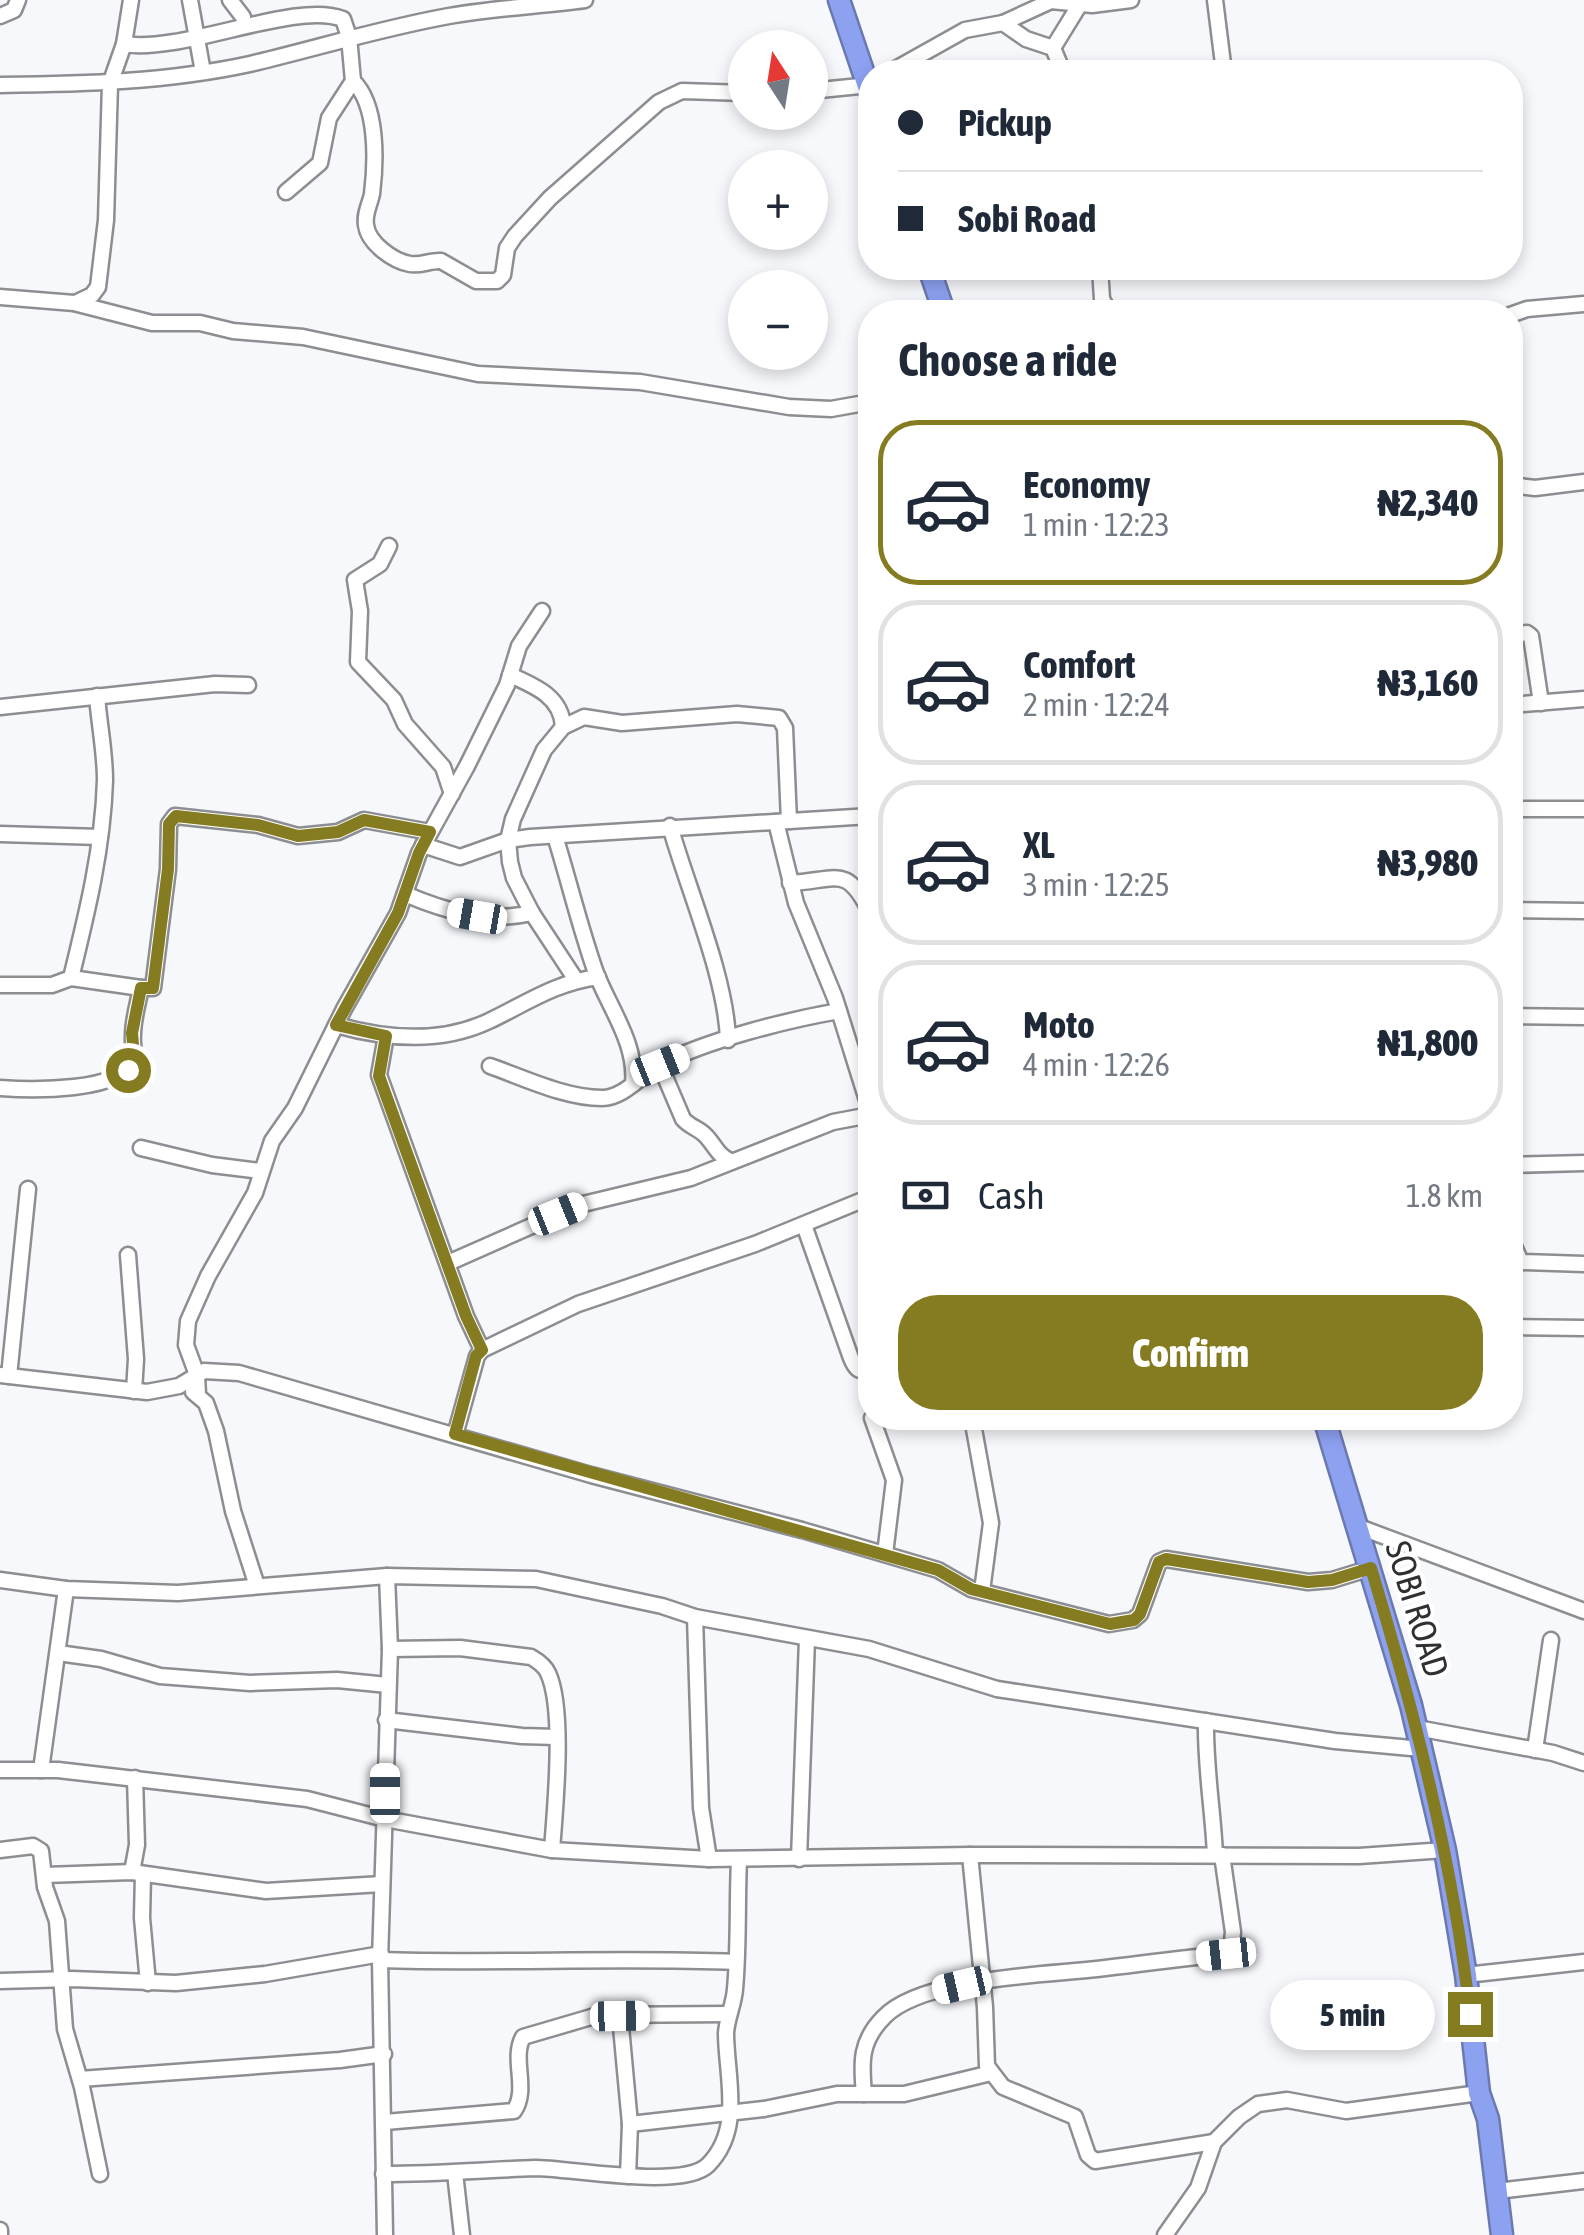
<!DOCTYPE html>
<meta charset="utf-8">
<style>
:root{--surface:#fff;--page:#f2f2f3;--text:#1f2937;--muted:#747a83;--line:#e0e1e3;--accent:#857b20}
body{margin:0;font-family:"Asap Condensed",sans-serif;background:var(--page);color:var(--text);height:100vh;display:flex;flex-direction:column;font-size:38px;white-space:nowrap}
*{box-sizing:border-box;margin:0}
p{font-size:32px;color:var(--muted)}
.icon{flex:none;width:55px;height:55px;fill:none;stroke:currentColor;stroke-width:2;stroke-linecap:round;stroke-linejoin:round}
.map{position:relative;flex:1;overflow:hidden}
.side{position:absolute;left:858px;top:300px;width:665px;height:1130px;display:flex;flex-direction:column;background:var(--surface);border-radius:40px;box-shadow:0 5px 15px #0003}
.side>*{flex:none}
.banner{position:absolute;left:858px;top:60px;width:665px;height:220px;border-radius:40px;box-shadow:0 5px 15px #0003;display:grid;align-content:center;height:220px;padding:0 40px;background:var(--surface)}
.needle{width:65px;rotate:348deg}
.controls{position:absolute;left:728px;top:30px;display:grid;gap:20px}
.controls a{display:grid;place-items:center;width:100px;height:100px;border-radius:50%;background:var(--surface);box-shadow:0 5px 15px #0003;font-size:50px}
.end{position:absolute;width:45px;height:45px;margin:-22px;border:12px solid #857b20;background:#fff;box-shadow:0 0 0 5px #fff}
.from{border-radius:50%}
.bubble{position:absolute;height:70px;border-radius:35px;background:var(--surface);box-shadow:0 5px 15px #0003;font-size:32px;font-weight:800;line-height:70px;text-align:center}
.car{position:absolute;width:30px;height:60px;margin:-30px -15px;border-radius:12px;box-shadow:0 0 8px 2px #0007;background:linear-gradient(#fff 24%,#345 0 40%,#fff 0 76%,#345 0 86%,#fff 0)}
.banner b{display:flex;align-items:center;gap:35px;height:95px;font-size:38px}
.banner b+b{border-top:2px solid var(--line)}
.banner i{width:25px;height:25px;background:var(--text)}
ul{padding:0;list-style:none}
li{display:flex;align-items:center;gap:30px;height:165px;margin:0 20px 15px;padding:0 20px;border:5px solid var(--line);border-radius:40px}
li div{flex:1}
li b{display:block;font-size:38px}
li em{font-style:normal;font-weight:800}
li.active{border-color:var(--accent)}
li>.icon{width:90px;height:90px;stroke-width:1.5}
h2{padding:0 40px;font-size:45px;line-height:120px}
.pay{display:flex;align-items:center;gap:25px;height:110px;padding:0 40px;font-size:38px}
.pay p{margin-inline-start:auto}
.cta{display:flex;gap:20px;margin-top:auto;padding:20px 40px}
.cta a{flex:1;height:115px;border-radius:40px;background:var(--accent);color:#fff;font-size:40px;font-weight:800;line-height:115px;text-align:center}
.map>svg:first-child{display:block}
</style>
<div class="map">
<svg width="1584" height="2235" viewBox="0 0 1584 2235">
<rect width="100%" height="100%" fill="#f7f8fc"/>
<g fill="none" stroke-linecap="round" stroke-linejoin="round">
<g stroke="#8d8e91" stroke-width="19">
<g id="minor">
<polyline points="190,0 203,72"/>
<polyline points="230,0 243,17"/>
<polyline points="1215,0 1224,72"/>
<polyline points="0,16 14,10 18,0"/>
<polyline points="1003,23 1026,39 1053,48 1063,72"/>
<path d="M124 44C183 54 295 0 343 19L349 37 353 81 329 118 320 163 286 192"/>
<polyline points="1053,48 1080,4"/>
<polyline points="890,72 965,30 1003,23 1051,1 1092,5 1131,0"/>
<path d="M353 81C378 105 376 162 372 194 370 204 364 214 366 225 368 243 393 261 410 264 421 266 431 260 441 261L476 281H497L503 275 507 248 515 236 550 198 659 102 682 91 745 93"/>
<path d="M0 85C84 84 167 82 250 64 317 48 382 28 449 16 494 8 540 6 585 0"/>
<polyline points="810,91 870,85"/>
<polyline points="1100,268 1102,299 1109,312"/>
<polyline points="0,297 74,303 152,323 200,323 233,331 303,337 478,374 640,382 789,407 831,409 870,402"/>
<polyline points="75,303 92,295 98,287 106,220 110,84 124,44 131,0"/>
<polyline points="1510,315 1527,309 1584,304"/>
<polyline points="1510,485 1535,488 1584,482"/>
<polyline points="389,546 380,564 355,580 360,611 358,662 394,700 405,724 443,767 452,794"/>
<polyline points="1510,635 1527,633 1531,636 1541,703"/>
<path d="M510 675C535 686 562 697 563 727"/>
<polyline points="1510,705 1584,699"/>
<polyline points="0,707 215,684 248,685"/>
<polyline points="1510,809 1584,809"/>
<polyline points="776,822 796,903 835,998 870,1110"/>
<path d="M670 826C688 890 726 976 728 1040"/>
<polyline points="0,834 100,837"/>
<path d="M555 836C569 881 580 928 596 973 610 1009 637 1044 633 1084"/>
<polyline points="423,845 460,857 508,840 530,837 870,816"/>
<path d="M790 883C836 881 846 863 870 912"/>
<path d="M405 894C447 912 487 923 532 913"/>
<polyline points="1510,910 1584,911"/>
<polyline points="71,978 141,988"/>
<polyline points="576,980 532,913 514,878 510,862 508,840 513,819 544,750 563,727 584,717 622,723 737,714 779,718 785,728 789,821"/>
<path d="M0 985H52L71 978C87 913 103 848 105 780 105 752 99 723 97 696"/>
<polyline points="1510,1016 1584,1017"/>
<path d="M336 1025C386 1039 441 1044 489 1021 527 1003 554 983 598 977"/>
<polyline points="386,1036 379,1075 466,1316 482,1350"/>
<path d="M660 1065 683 1119C690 1127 698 1128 705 1135 715 1145 717 1155 730 1161"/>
<path d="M490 1066C524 1078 565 1098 602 1098 624 1098 642 1074 661 1064 708 1040 787 1020 839 1011"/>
<path d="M0 1088C29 1090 124 1093 133 1059 135 1051 132 1043 133 1035 133 1020 138 1003 141 988H153L168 869 169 824 175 816 258 825 298 836 338 832 364 820 430 832"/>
<polyline points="141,1148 212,1165 260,1171"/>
<polyline points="1510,1165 1584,1163"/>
<path d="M804 1225 851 1358C855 1368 858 1372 870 1371"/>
<polyline points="1510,1237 1521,1262 1584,1264"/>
<polyline points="128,1255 136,1359 134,1391"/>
<polyline points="448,1263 579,1205 691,1178 833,1122 870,1115"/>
<polyline points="1510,1327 1584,1328"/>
<polyline points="0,1375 147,1392 179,1386 204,1371 239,1373 591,1475 802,1530 938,1570 971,1589 1109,1624 1133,1620 1140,1614 1159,1562 1166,1559 1308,1582 1332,1580 1371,1568"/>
<polyline points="9,1376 28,1189"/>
<polyline points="193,1392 206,1403 216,1431 233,1511 257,1586"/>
<polyline points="198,1395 197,1375 186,1345 188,1321 208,1276 255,1193 272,1141 295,1108 344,1009 398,913 419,853 467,766 507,685 519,646 542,611"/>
<polyline points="872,1418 894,1480 885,1554"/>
<polyline points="972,1418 991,1523 982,1591"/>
<polyline points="1045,1418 1051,1418"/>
<polyline points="973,1422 1000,1418"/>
<polyline points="455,1435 477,1356 482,1350 578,1304 755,1244 870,1197"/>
<polyline points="1359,1527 1584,1611"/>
<polyline points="0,1580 66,1589 178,1593 387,1576 536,1579 662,1606 695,1617 869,1649 997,1689 1335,1741 1422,1749"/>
<polyline points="695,1617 701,1808 709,1859"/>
<path d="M390 1649 460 1648 531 1657C538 1661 545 1666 548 1673 565 1709 555 1809 552 1850"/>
<polyline points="58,1653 101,1659 160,1676 250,1683 337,1680 388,1685"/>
<polyline points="386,1720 522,1736 556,1737"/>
<path d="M1206 1721C1205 1766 1213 1810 1215 1855"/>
<polyline points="1417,1728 1553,1753 1584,1763"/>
<polyline points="1535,1750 1551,1640"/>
<polyline points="0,1770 58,1770 307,1799 385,1819 552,1850 709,1859 970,1855 1359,1856 1445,1850"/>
<polyline points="41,1770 66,1589"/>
<polyline points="0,1850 33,1846 41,1851 45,1887 57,1921 65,2029 82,2087 100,2174"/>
<polyline points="970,1855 985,2007 987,2066 1003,2087 1075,2117 1088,2155 1095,2161 1214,2142"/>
<polyline points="799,1859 807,1639"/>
<polyline points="132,1872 137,1845 135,1778"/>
<polyline points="143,1874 142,1918 148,1983"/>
<polyline points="45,1875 132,1872 266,1891 382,1884"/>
<path d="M380 1960C499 1964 618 1957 736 1962"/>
<polyline points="1466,1975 1584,1962"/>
<polyline points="0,1981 72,1979 176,1983 265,1974 381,1954"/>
<polyline points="620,2016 630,2124 628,2176"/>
<polyline points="80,2079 340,2060 384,2054"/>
<path d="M864 2094C861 2062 860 2041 884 2017 921 1978 1044 1975 1097 1969 1140 1964 1183 1958 1226 1954L1231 1950 1233 1932 1222 1855"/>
<path d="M385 2122 514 2111C529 2089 511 2059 523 2037L598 2015 728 2014"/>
<polyline points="630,2124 764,2109 837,2094 904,2094 991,2073"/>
<polyline points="455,2173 462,2235"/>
<path d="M383 2174C434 2174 484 2170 535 2168 570 2168 683 2190 708 2165 744 2129 726 2076 726 2033 727 2018 734 2004 735 1989 739 1946 737 1902 739 1860"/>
<polyline points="1497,2191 1584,2181"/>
<polyline points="0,2230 0,2235"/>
<polyline points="385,2235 380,1960 390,1649 387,1576"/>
<polyline points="1165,2235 1198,2188 1214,2142 1239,2117 1258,2104 1287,2100 1346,2111 1479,2093"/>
</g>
</g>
<g stroke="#6c79ae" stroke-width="25">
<g id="highway">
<polyline points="839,0 870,92"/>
<polyline points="929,268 944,312"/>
<polyline points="1324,1418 1411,1705 1445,1850 1466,1975 1479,2093 1488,2119 1502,2235"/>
</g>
</g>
<use href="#minor" stroke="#fff" stroke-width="14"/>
<use href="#highway" stroke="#8da1f1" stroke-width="20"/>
</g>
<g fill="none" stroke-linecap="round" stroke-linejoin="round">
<path stroke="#857b20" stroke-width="12" d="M128 1070 134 1056 132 1033 141 988H153L168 869 169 824 176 816 258 825 298 836 338 832 364 820 430 832 419 853 398 913 336 1025 386 1036 379 1076 466 1316 482 1350 476 1356 455 1434 938 1570 971 1589 1110 1624 1134 1620 1140 1614 1159 1562 1166 1559 1308 1582 1332 1580 1371 1568C1415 1714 1453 1862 1470 2014"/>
</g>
<g text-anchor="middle" stroke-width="8" stroke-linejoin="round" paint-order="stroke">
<g font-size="35" fill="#2f3031" stroke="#fff">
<text transform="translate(1417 1609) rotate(73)" y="12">SOBI ROAD</text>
</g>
</g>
</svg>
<div class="controls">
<a><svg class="needle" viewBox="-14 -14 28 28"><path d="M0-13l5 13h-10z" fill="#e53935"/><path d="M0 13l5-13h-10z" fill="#747a83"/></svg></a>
<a>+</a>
<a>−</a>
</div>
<i class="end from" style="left:128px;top:1070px"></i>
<i class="end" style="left:1470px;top:2014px"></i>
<div class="bubble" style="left:1270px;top:1980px;width:165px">5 min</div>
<i class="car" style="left:477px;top:916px;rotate:280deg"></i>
<i class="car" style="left:660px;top:1065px;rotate:68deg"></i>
<i class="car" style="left:558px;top:1214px;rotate:68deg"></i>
<i class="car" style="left:385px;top:1793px;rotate:0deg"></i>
<i class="car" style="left:1226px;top:1954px;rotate:264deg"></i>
<i class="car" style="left:962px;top:1985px;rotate:257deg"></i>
<i class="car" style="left:620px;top:2016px;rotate:89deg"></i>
<div class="banner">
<b><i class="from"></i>Pickup</b>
<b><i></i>Sobi Road</b>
</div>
<section class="side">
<h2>Choose a ride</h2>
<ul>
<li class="active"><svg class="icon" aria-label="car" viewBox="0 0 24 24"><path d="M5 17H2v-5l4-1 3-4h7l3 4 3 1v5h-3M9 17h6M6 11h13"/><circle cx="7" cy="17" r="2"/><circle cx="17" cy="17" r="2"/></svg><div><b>Economy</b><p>1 min · 12:23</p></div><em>₦2,340</em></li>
<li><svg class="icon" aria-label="car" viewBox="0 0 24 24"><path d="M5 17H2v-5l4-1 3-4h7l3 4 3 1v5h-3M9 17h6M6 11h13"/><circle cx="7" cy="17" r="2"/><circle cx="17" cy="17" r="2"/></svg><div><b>Comfort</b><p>2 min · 12:24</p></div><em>₦3,160</em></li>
<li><svg class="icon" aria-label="car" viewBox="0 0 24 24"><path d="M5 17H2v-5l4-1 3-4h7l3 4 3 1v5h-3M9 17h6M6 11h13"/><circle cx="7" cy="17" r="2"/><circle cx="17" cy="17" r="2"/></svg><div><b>XL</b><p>3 min · 12:25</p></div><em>₦3,980</em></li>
<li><svg class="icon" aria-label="car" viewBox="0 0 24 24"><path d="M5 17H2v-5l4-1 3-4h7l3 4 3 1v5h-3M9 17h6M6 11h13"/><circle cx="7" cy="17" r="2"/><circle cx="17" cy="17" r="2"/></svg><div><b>Moto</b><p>4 min · 12:26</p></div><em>₦1,800</em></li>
</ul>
<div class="pay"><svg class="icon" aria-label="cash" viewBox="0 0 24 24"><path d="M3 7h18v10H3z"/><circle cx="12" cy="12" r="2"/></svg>Cash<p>1.8 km</p></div>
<div class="cta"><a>Confirm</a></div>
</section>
</div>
